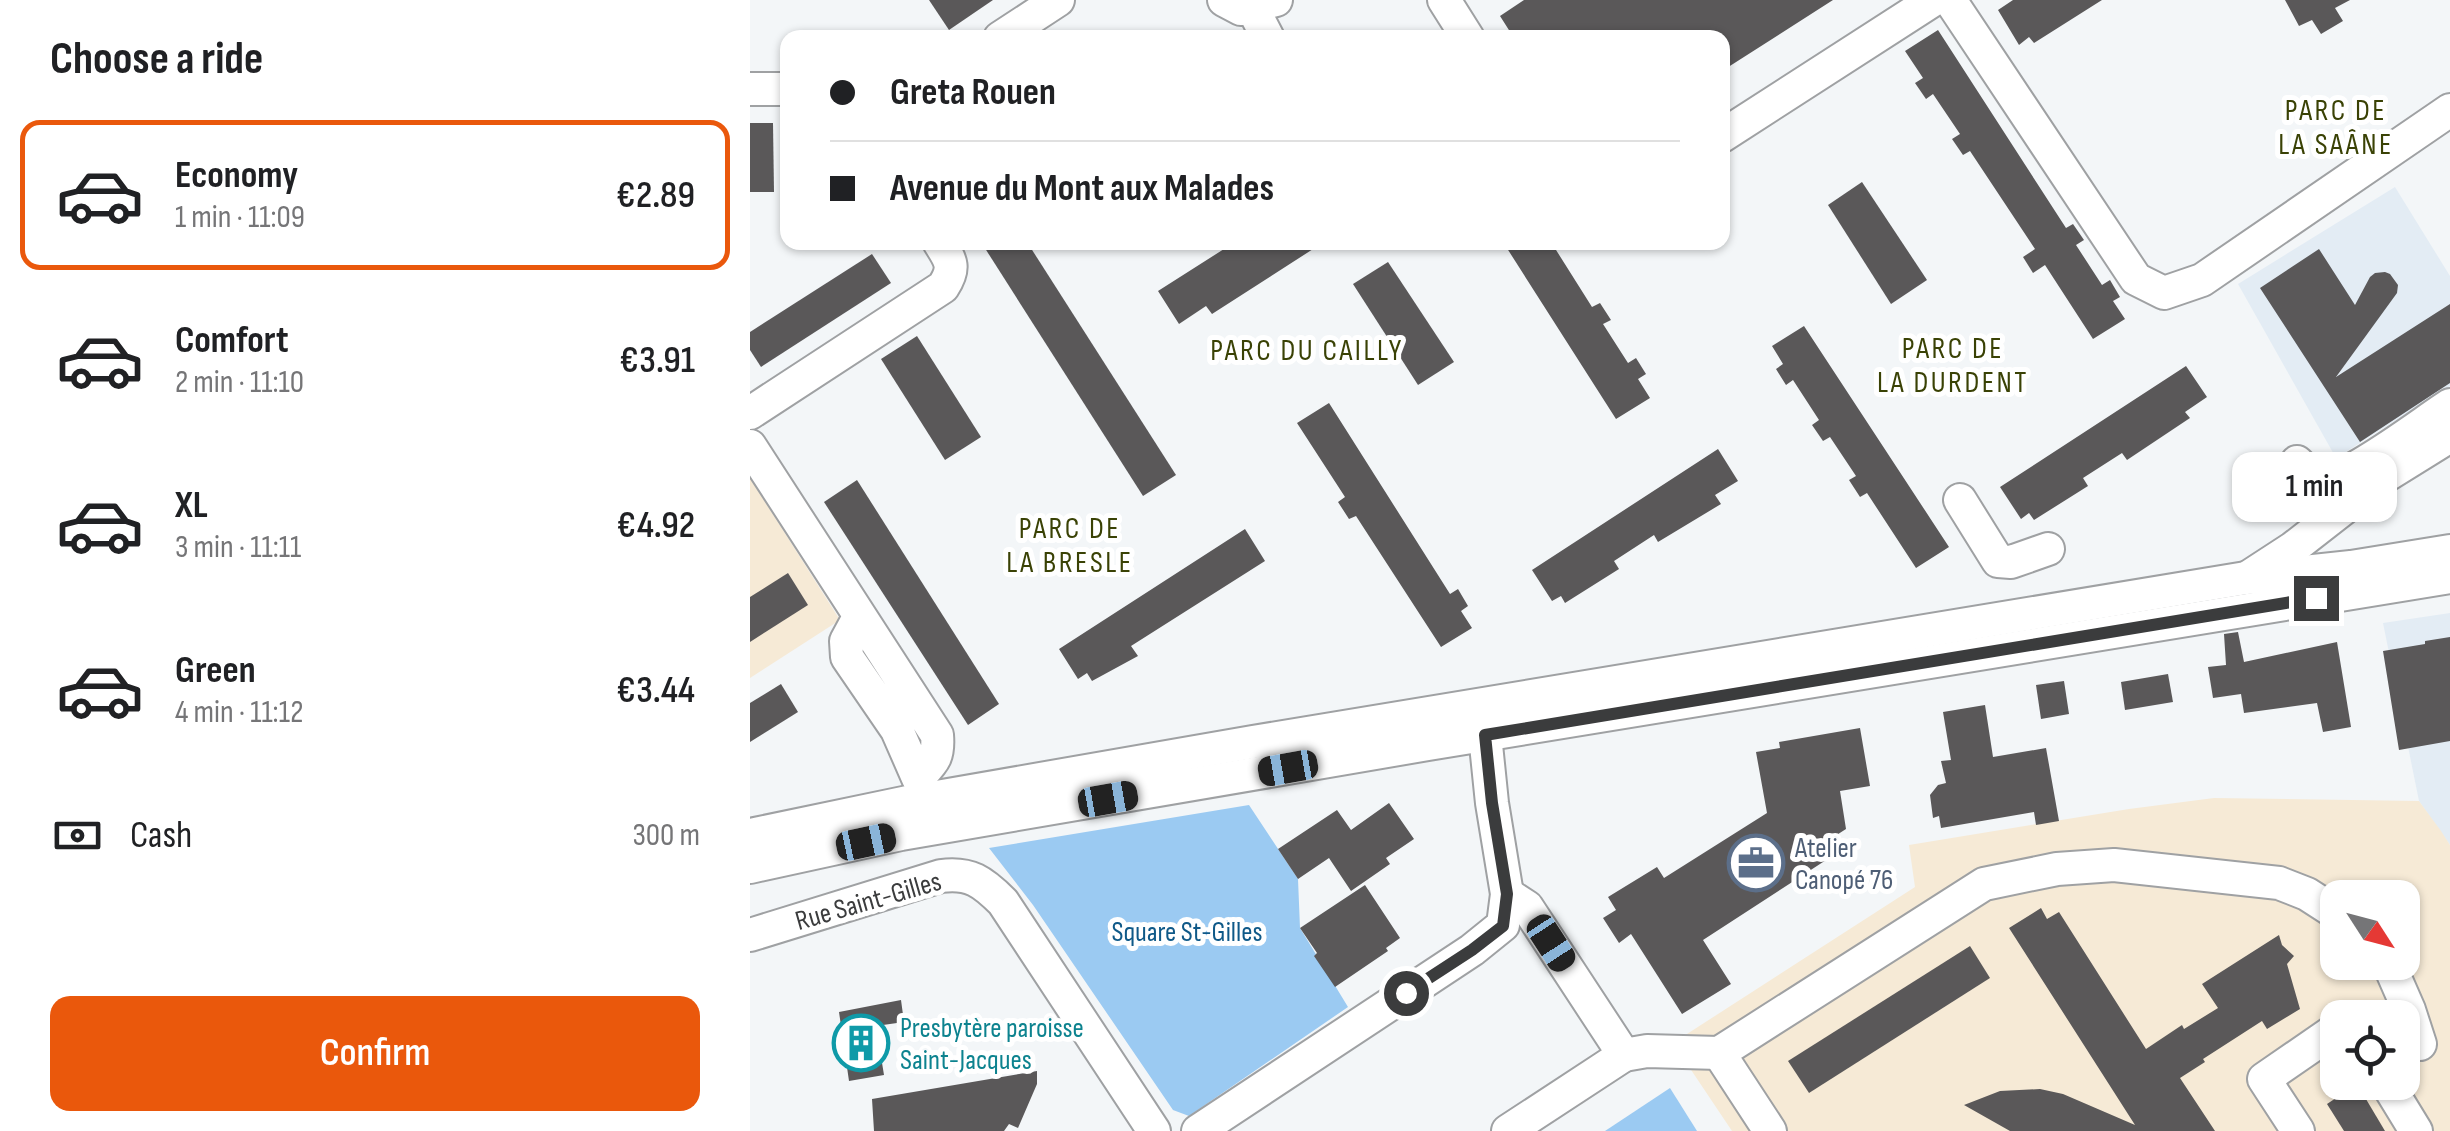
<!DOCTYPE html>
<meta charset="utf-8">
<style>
:root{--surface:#fff;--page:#f2f2f2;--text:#202124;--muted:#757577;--line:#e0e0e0;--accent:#ea580c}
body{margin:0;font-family:"Sofia Sans Condensed",sans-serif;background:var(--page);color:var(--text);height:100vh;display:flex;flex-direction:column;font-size:38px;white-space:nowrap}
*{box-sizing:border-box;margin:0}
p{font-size:32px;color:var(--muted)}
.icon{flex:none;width:55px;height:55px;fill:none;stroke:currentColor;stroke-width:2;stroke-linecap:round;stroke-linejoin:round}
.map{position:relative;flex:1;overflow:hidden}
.drawer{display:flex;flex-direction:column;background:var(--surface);width:750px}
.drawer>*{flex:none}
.top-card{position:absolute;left:30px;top:30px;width:950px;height:220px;border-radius:20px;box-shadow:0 2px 8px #0004;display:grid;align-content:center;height:220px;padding:0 50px;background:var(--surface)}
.needle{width:65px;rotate:126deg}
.fabs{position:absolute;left:1570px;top:880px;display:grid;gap:20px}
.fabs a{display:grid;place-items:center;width:100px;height:100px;border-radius:20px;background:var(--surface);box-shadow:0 2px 8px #0004;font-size:50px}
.end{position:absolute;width:45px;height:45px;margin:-22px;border:12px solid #3b3c3d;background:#fff;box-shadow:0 0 0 5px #fff}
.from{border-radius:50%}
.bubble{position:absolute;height:70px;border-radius:20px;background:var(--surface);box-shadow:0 2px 8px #0004;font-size:32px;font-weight:600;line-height:70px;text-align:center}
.car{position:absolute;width:30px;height:60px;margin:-30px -15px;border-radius:12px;box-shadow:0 0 8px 2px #0007;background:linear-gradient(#222 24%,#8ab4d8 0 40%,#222 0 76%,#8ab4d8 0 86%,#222 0)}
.top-card b{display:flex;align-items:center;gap:35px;height:95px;font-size:38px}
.top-card b+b{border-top:2px solid var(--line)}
.top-card i{width:25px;height:25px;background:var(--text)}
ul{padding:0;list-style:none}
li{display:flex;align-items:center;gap:30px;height:150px;margin:0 20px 15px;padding:0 30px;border:5px solid transparent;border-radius:20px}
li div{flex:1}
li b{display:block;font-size:38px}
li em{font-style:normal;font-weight:600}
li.on{border-color:var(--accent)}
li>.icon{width:90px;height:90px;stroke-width:1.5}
h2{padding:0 50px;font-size:45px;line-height:120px}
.pay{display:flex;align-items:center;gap:25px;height:110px;padding:0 50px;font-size:38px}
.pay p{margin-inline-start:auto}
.cta{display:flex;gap:20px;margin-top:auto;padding:20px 50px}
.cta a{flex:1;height:115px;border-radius:20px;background:var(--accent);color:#fff;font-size:40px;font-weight:600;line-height:115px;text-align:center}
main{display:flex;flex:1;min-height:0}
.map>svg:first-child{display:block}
</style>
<main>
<section class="drawer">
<h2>Choose a ride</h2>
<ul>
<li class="on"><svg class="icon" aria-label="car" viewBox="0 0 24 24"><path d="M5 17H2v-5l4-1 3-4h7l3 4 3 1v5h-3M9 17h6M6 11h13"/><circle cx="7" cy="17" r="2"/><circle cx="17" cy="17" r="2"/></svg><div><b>Economy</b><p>1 min · 11:09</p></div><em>€2.89</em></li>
<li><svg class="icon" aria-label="car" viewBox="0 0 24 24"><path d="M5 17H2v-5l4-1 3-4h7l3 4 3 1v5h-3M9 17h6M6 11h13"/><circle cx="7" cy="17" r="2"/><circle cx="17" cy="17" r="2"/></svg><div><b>Comfort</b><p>2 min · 11:10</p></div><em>€3.91</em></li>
<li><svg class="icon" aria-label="car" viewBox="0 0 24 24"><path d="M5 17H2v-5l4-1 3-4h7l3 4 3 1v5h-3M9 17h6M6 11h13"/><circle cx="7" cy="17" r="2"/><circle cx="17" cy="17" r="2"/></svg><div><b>XL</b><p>3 min · 11:11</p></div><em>€4.92</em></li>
<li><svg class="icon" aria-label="car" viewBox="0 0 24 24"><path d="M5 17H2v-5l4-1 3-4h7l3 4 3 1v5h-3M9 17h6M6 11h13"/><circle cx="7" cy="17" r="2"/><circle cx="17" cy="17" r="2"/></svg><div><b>Green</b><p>4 min · 11:12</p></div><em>€3.44</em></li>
</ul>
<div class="pay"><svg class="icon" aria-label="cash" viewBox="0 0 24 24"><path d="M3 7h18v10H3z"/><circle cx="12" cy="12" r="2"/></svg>Cash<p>300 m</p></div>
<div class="cta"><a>Confirm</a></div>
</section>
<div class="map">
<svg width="1700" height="1131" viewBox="0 0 1700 1131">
<rect width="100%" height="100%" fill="#f3f6f8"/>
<g fill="#e3ecf4">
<polygon points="1645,187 1700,276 1700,386 1586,458 1488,284"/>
<polygon points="1700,613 1700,845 1669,801 1633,623"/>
</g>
<g fill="#f6ead6" fill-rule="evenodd">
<polygon points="0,478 90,620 0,678"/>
<path d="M1464 798 1669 801 1691 831 1700 845V1131H982L923 1043 1165 887 1159 845 1379 809ZM1588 898H1652V962H1588ZM1588 1018H1652V1082H1588Z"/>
</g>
<g fill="#9bcaf2">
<polygon points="499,805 548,879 550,928 598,1007 439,1116 423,1110 283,905 239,848"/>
<polygon points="920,1088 947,1131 855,1131"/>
</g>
<g fill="#5a5859">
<polygon points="179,0 243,0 199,30"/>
<polygon points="774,0 1083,0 972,71 972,38 764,38 750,16"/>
<polygon points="1263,0 1352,0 1284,43 1279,37 1269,45 1248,10"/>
<polygon points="1535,0 1600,0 1585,8 1593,21 1571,34 1562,20 1549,26"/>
<polygon points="1188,30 1316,228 1323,224 1334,240 1326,245 1352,285 1360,280 1370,297 1363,301 1375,319 1343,339 1295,265 1283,273 1273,257 1285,249 1220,151 1213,155 1202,139 1210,134 1183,94 1176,99 1165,83 1173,78 1155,51"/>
<polygon points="0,123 23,123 24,192 0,192"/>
<polygon points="1112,182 1177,280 1141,304 1078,205"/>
<polygon points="231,242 277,242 426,475 393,496"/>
<polygon points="485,242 574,242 462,314 456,306 429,324 408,291"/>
<polygon points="753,242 801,242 842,307 850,303 861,320 853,324 878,363 886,358 896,374 888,379 900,398 866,419"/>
<polygon points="1569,249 1605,305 1620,277 1625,273 1635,272 1640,274 1648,285 1647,293 1586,377 1700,304 1700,383 1610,442 1510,288"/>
<polygon points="122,254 141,283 11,367 0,350 0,332"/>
<polygon points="638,262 704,362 668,385 603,284"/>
<polygon points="1054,326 1199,547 1166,568 1117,493 1110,497 1099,480 1106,476 1080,437 1073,441 1062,425 1069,420 1043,380 1036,385 1026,369 1033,364 1022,346"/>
<polygon points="167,336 231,437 195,460 131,359"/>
<polygon points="1436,366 1457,397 1435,412 1440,418 1377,460 1372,453 1333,478 1338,486 1284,520 1279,513 1271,519 1250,487"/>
<polygon points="579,403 700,594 708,589 718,606 711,611 722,628 691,647 606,516 599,519 588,502 595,497 547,423"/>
<polygon points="968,449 988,481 965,495 971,504 908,542 904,535 864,561 869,569 815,603 811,596 802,601 782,570"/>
<polygon points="107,480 249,704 218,725 74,502"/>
<polygon points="495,529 515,561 381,646 388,656 342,681 337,673 328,679 309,649"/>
<polygon points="38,573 58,605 0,642 0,597"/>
<polygon points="1488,632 1494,662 1587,642 1601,727 1573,732 1567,703 1494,713 1491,694 1463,698 1458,667 1476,665 1474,634"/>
<polygon points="1700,637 1700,741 1649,750 1633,651 1675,644 1675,641"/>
<polygon points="1418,674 1423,702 1375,710 1371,682"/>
<polygon points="1314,681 1319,714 1291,719 1286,685"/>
<polygon points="31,684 48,712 0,742 0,703"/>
<polygon points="1235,705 1243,757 1296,748 1309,821 1286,825 1284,812 1191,828 1189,816 1183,818 1180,795 1188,785 1196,783 1191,761 1201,760 1193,712"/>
<polygon points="1110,728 1120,786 1090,791 1096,829 1082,838 1090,851 953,940 981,984 932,1014 881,934 869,943 853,918 866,910 858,897 907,867 914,878 1017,813 1006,752 1030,748 1029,742"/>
<polygon points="639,803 664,839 636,858 640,864 601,891 579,858 548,879 528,849 587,810 601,830"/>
<polygon points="615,885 650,938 636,948 638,951 585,987 564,956 567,953 550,928"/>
<polygon points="1291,908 1297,919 1309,912 1396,1049 1432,1025 1434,1029 1468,1008 1452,984 1529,935 1532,945 1544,956 1537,964 1550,1009 1517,1029 1512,1021 1453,1059 1455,1062 1430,1078 1465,1131 1260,1131 1214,1105 1250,1091 1290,1089 1313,1094 1385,1125 1259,928"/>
<polygon points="1220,946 1240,978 1059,1093 1038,1061"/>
<polygon points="151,1000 154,1022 126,1026 134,1075 99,1081 89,1012"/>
<polygon points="287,1071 287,1084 268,1128 259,1124 254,1131 124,1131 122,1099"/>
<polygon points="1607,1084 1635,1131 1594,1131 1577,1104"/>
</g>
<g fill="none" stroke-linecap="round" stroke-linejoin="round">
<g stroke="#9fa1a3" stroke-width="36">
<g id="minor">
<polyline points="474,0 491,9 526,0"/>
<polyline points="694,0 718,38"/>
<polyline points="1200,0 1386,279 1414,293 1452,280 1700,110"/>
<polyline points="502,7 518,38"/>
<polyline points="250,38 308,0"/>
<polyline points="0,89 38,89"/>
<polyline points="972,136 1183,0"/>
<path d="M0 413 193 287C206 267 201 261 189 242"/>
<path d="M0 446 187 735C189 758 183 762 168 778L147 730 97 657 96 641 109 617"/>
<path d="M1547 462C1557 472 1565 480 1580 478 1605 475 1675 421 1700 405"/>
<polyline points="1210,500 1248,561 1261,562 1298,549"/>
<polyline points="1500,576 1543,548 1634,477 1700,436"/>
<polyline points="0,835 158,802 503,742 1496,578 1601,567 1700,551"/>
<polyline points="0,867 151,834 678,744 1700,577"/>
<polyline points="757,894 777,907 874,1055 758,1131"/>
<path d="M0 935 191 876C220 872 233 882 253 902L404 1131"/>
<polyline points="1638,962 1659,1010 1670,1044"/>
<polyline points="874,1055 897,1051 969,1053"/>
<polyline points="1636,1082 1666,1131"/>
<polyline points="448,1131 722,950 753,925 757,894 742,803 735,735"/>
<polyline points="1020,1131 969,1053 1234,884 1307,869 1364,865 1529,883 1557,894 1588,914"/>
<polyline points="1548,1131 1514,1079 1588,1028"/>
</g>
</g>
<use href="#minor" stroke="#fff" stroke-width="32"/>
</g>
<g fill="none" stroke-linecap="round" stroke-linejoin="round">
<polyline stroke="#3b3c3d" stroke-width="12" points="656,993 722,950 753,926 757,894 742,803 735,735 1566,598"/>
</g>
<defs>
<g id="office-ring" transform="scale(2.875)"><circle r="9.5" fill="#fff" stroke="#5c6f8a" stroke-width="1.5"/><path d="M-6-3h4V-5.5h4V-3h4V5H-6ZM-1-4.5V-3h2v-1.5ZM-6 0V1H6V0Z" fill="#5c6f8a"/></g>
<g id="building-ring" transform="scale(2.875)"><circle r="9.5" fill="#fff" stroke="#0f9aa8" stroke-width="1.5"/><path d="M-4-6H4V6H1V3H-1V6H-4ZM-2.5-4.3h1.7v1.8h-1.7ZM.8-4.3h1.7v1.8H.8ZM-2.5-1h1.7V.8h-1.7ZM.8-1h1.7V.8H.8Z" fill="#0f9aa8"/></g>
</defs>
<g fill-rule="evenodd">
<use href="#office-ring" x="1006" y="863"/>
<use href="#building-ring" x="111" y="1043"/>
</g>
<g text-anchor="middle" stroke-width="10" stroke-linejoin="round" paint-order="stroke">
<g font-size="28" fill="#4e5e75" stroke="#fff" text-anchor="start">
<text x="1045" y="857">Atelier<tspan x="1045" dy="32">Canopé 76</tspan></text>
</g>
<g font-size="28" fill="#3b3c3d" stroke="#fff">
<text transform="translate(118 900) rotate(-16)" y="10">Rue Saint-Gilles</text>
</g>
<g font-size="28" fill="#0f5988" stroke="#fff">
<text x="437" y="941">Square St-Gilles</text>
</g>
<g font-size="28" fill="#0d838f" stroke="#fff" text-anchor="start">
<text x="150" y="1037">Presbytère paroisse<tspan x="150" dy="32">Saint-Jacques</tspan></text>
</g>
<g font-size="30" letter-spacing="2.5" fill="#3a4205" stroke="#fff">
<text x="1586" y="120">PARC DE<tspan x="1586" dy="34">LA SAÂNE</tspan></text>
<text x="1203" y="358">PARC DE<tspan x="1203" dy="34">LA DURDENT</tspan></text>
<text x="557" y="360">PARC DU CAILLY</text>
<text x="320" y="538">PARC DE<tspan x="320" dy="34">LA BRESLE</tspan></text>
</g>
</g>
</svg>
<div class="fabs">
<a><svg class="needle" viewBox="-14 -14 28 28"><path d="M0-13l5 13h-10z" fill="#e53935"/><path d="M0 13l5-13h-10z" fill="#757577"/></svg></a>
<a><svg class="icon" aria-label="locate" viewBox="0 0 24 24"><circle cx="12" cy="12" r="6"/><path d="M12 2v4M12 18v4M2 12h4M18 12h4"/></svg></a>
</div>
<i class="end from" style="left:656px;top:993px"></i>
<i class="end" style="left:1566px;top:598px"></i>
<div class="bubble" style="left:1482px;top:452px;width:165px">1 min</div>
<i class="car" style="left:538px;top:768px;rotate:260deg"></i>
<i class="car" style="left:358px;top:799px;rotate:80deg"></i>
<i class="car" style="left:116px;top:842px;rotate:78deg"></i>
<i class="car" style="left:801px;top:943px;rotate:147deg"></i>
<div class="top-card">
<b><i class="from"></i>Greta Rouen</b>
<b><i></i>Avenue du Mont aux Malades</b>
</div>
</div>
</main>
